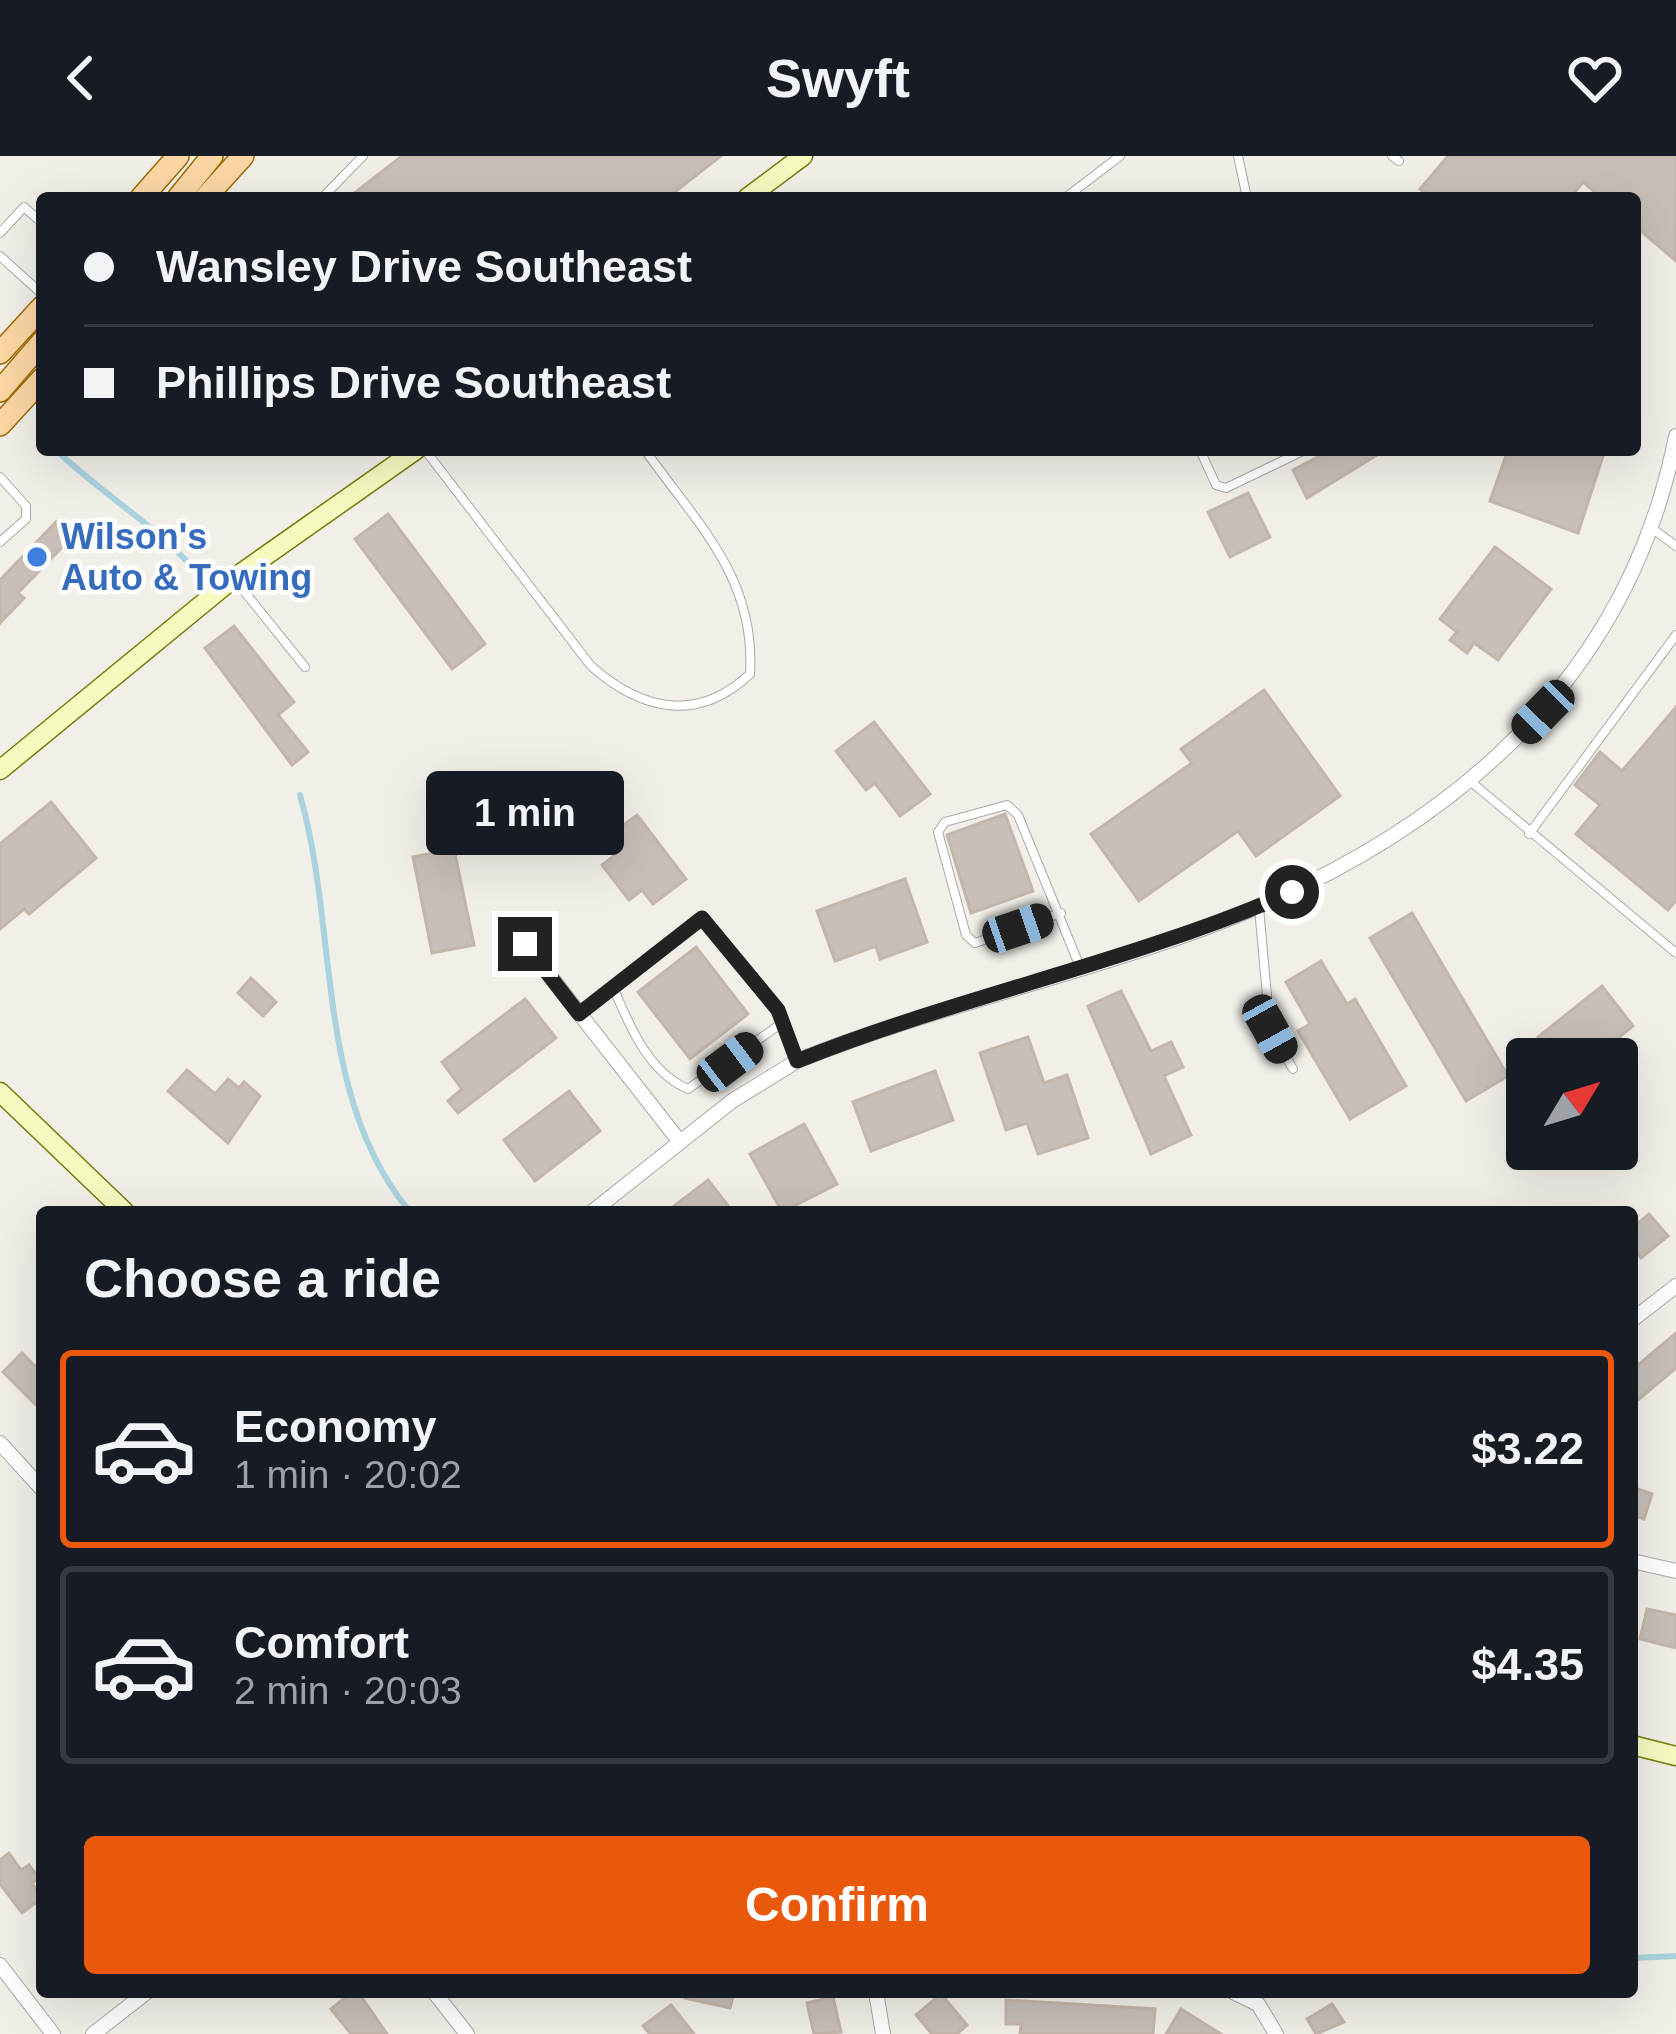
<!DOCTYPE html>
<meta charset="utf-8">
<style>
:root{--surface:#171b24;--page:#20242c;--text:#f1f3f6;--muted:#9ea1a6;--line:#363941;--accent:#ea580c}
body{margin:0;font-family:Helvetica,sans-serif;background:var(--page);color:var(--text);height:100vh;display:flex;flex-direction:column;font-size:45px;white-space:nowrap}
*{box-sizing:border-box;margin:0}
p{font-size:39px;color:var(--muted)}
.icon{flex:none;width:66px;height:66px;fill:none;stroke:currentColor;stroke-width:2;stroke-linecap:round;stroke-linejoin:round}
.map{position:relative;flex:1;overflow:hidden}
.drawer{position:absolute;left:36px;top:1050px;width:1602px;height:792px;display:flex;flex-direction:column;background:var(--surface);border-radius:12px;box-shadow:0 12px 48px #0002}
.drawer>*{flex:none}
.guide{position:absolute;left:36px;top:36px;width:1605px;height:264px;border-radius:12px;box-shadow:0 12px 48px #0002;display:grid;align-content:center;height:264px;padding:0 48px;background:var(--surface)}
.needle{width:78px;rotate:52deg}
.tools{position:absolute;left:1506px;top:882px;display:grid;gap:24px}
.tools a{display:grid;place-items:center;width:132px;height:132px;border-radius:12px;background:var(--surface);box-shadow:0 12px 48px #0002;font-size:60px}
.end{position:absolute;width:54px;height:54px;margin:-27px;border:15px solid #222;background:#fff;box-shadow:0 0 0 6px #fff}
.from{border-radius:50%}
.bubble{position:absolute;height:84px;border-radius:12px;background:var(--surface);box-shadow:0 12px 48px #0002;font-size:39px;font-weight:700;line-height:84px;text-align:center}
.car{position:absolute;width:36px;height:72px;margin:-36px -18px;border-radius:15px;box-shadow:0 0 9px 3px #0007;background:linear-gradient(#222 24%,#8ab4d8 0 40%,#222 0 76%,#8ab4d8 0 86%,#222 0)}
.guide b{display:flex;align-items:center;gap:42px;height:114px;font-size:45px}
.guide b+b{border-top:3px solid var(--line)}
.guide i{width:30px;height:30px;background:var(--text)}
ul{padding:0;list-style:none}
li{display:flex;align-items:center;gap:36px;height:198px;margin:0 24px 18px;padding:0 24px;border:6px solid var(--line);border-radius:12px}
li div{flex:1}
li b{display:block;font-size:45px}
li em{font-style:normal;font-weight:700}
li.selected{border-color:var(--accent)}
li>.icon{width:108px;height:108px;stroke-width:1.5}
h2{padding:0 48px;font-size:54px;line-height:144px}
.action{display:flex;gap:24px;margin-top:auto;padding:24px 48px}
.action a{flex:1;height:138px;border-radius:12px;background:var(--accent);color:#fff;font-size:48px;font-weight:700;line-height:138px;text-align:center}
header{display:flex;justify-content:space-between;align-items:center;height:156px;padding:0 48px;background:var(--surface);font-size:54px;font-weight:700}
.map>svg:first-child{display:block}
</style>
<header><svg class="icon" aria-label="back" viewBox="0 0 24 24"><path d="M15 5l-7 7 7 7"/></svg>Swyft<svg class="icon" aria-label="heart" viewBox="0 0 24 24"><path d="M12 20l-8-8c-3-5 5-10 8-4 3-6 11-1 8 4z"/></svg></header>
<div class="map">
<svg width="1676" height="1878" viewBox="0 0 1676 1878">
<rect width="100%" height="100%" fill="#f2efe9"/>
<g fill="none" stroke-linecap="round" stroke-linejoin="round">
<g stroke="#aad3df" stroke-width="6">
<path d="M56 294C103 339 158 370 200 420"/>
<path d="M300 639C339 774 314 941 410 1056"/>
<polyline points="1632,1802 1676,1800"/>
</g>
</g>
<g fill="#c7bfb8" stroke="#c4b6ab" stroke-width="3">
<polygon points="402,0 721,0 667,42 348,42"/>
<polygon points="1448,0 1676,0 1676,105 1635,70 1635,42 1602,42 1583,26 1570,42 1431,42 1420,33"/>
<polygon points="1331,294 1385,294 1307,342 1293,314"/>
<polygon points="1508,294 1586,294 1603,300 1578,377 1490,345"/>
<polygon points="1248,337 1270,381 1230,401 1208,356"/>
<polygon points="388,358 485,488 452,513 355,383"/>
<polygon points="56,366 71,382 18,437 24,442 0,467 0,424"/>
<polygon points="1495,391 1551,433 1498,504 1474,487 1467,497 1450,484 1457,476 1440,463"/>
<polygon points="234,470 294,546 278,559 308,596 292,609 205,492"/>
<polygon points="1264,534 1340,640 1256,700 1238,675 1139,745 1091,678 1192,607 1181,593"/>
<polygon points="1676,551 1676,745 1668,754 1576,678 1600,649 1575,629 1600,596 1622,615"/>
<polygon points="874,566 930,638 900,660 875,627 866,634 836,595"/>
<polygon points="563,626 569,667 489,677 483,636"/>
<polygon points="51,646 96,702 29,758 24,753 0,773 0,688"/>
<polygon points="1005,658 1033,735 971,757 947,679"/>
<polygon points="637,659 686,723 653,748 642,734 629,744 602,709 615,699 603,684"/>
<polygon points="454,693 474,789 432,797 413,701"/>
<polygon points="905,723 927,786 880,803 876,790 835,805 817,755"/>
<polygon points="1412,757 1508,920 1466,945 1370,782"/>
<polygon points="696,791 748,858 690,903 638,836"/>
<polygon points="1321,805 1347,848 1355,843 1406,930 1350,963 1298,875 1310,868 1286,826"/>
<polygon points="251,822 276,846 263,860 238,837"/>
<polygon points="1602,830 1633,870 1592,903 1556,903 1538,881"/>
<polygon points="1121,835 1151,895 1171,886 1183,911 1164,920 1191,979 1151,998 1088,850"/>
<polygon points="525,843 556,882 458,957 448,945 462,933 442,906"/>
<polygon points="1028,881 1044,927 1067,919 1088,982 1038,998 1027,967 1006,974 980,897"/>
<polygon points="187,914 215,938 228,923 239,932 244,926 260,940 228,987 168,935"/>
<polygon points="935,915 953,964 871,995 853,946"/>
<polygon points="569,935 600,975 535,1025 504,984"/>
<polygon points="804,968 837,1028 782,1056 750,998"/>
<polygon points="708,1024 733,1056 666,1056"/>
<polygon points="1649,1058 1668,1080 1641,1102 1632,1091 1632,1072"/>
<polygon points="1676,1177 1676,1212 1632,1249 1632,1214"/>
<polygon points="22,1197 42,1217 42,1255 3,1216"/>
<polygon points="1632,1331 1652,1338 1644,1363 1632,1359"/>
<polygon points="1647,1453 1676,1459 1676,1492 1640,1483"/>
<polygon points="9,1697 21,1714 29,1709 39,1722 32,1727 42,1742 22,1757 0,1728 0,1704"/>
<polygon points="352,1836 358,1836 387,1878 351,1878 331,1853"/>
<polygon points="686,1836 734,1836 730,1852 685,1842"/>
<polygon points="941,1838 967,1869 957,1878 932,1878 916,1859"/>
<polygon points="833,1841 841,1876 814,1878 807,1847"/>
<polygon points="1006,1844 1155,1853 1153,1878 1020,1878 1021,1868 1006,1868"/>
<polygon points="1332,1848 1344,1866 1316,1878 1307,1863"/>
<polygon points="671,1849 694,1878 650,1878 643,1870"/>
<polygon points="1181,1853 1221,1878 1166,1878"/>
</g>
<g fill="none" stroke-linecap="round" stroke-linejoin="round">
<g stroke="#a9a9a9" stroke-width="10">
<g id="lane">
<polyline points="1238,0 1247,42"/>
<polyline points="1392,0 1399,5"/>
<polyline points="322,42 363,0"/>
<polyline points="1065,42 1120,0"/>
<polyline points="0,77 24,51 42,67"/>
<polyline points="0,100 42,138"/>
<path d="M425 294 591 510C642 555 698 567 750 518 756 422 698 369 645 294"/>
<polyline points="1200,294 1216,329 1226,332 1305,294"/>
<polyline points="0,321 26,350 26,363 0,386"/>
<polyline points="1653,373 1676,390"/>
<polyline points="235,424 305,511"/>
<polyline points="1470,625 1676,797"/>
<polyline points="1529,678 1676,479"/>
<polyline points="1259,752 1270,873 1293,913"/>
<polyline points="1061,757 975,787 966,779 938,676 945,666 1007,649 1018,659 1080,811"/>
<path d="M613 831C629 869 648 916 688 933L782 867"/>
<polyline points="580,857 702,762 778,854 796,904"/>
</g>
</g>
<g stroke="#a9a9a9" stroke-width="16">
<g id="street">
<polyline points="525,788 680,986"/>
<path d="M592 1056 732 945 797 905C921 855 1051 826 1177 782 1421 697 1624 545 1676 280"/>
<polyline points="1632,1164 1676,1130"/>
<polyline points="0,1287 42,1333"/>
<polyline points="1632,1405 1676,1415"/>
<polyline points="0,1809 53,1878"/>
<polyline points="434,1836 467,1878"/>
<polyline points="876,1836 883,1878"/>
<polyline points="1233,1836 1258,1848 1276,1878"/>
<polyline points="93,1878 147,1836"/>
</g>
</g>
<g stroke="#707d05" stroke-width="21">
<g id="secondary">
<polyline points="747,42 803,0"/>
<polyline points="0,614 234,422 416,294"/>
<polyline points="0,936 125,1056"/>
<polyline points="1632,1589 1676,1600"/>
</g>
</g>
<g stroke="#a06b00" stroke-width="24">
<g id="primary">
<polyline points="141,42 178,0"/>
<polyline points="178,42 212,0"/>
<polyline points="205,42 243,0"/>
<polyline points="0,197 42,151"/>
<polyline points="0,235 42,186"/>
<polyline points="0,269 42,223"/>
</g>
</g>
<use href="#lane" stroke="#fff" stroke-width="8"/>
<use href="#street" stroke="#fff" stroke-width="14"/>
<use href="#secondary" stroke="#f7fabf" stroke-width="18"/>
<use href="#primary" stroke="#fcd6a4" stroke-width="21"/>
</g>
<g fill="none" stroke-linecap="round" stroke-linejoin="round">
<path stroke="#222" stroke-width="15" d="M525 788 579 858 702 762 778 854 797 905C959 840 1132 806 1292 736"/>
</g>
<circle fill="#3f7fe0" stroke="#fff" stroke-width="4.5" cx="37" cy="401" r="12"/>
<g text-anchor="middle" stroke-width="9" stroke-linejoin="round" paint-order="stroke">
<g font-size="36" font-weight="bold" fill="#366cbe" stroke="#fff" text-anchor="start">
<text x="61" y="393">Wilson's<tspan x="61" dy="41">Auto &amp; Towing</tspan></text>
</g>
</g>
</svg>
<div class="tools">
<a><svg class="needle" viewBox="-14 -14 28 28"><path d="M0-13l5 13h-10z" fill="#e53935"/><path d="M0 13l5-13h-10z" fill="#9ea1a6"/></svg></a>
</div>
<i class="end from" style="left:1292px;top:736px"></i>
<i class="end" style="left:525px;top:788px"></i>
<div class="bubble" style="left:426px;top:615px;width:198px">1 min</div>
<i class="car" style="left:1543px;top:556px;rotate:224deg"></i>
<i class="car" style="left:1018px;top:772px;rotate:71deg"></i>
<i class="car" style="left:1270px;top:873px;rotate:151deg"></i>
<i class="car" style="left:730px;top:906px;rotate:53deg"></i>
<div class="guide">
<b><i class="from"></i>Wansley Drive Southeast</b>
<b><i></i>Phillips Drive Southeast</b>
</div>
<section class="drawer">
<h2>Choose a ride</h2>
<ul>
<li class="selected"><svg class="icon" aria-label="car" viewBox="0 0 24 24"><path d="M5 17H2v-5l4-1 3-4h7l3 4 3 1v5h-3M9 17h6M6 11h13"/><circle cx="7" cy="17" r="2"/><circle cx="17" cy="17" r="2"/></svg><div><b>Economy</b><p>1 min · 20:02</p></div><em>$3.22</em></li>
<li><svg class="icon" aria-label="car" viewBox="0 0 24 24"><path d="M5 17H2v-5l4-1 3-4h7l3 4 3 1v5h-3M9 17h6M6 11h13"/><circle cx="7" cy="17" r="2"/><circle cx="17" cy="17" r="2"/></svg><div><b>Comfort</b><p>2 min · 20:03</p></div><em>$4.35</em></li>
</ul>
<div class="action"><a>Confirm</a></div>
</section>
</div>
